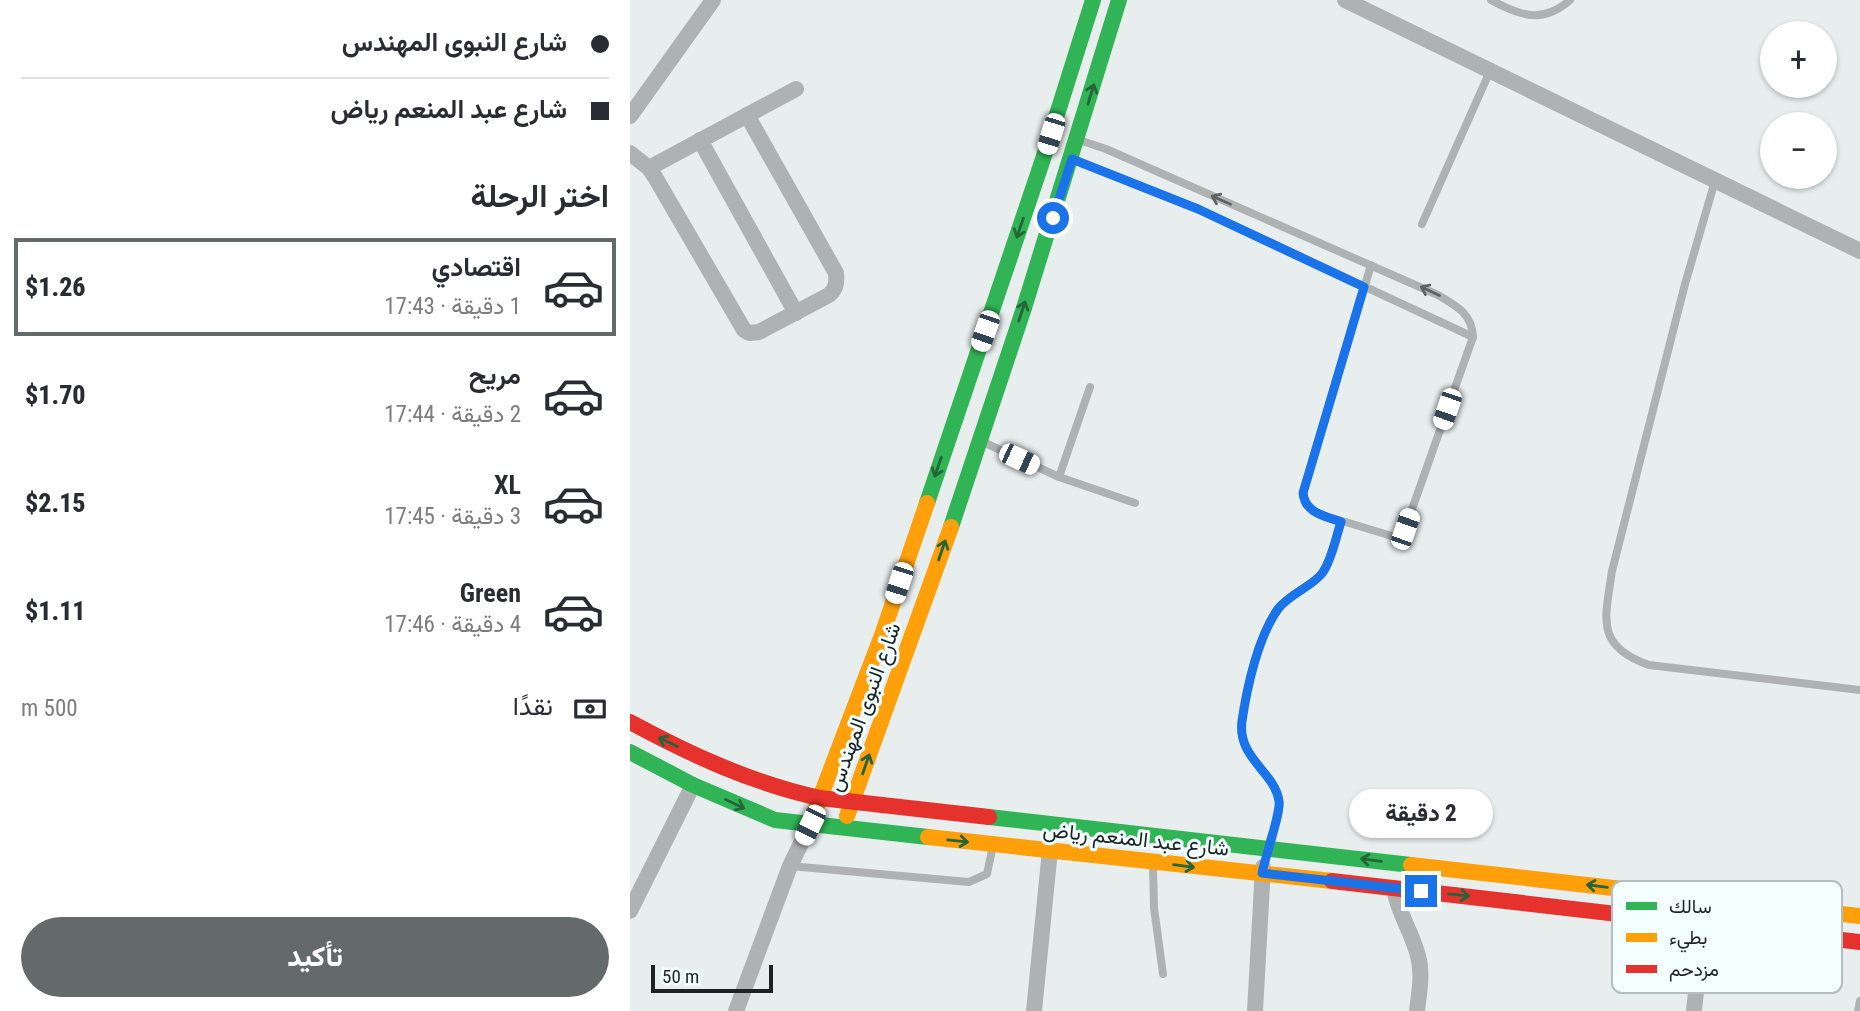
<!DOCTYPE html>
<html lang="ar">
<meta charset="utf-8">
<style>
:root{--surface:#fff;--page:#f2f2f3;--text:#2b2b33;--muted:#7c7c81;--line:#e1e1e2;--accent:#646969}
body{margin:0;font-family:"Roboto Condensed",Vazirmatn,sans-serif;background:var(--page);color:var(--text);direction:rtl;height:100vh;display:flex;flex-direction:column;font-size:26px;white-space:nowrap}
*{box-sizing:border-box;margin:0}
p{font-size:23px;color:var(--muted)}
.icon{flex:none;width:38px;height:38px;fill:none;stroke:currentColor;stroke-width:2;stroke-linecap:round;stroke-linejoin:round}
.map{position:relative;flex:1;overflow:hidden;direction:ltr}
.sheet{display:flex;flex-direction:column;background:var(--surface);width:630px}
.sheet>*{flex:none}
.top-card{display:grid;align-content:center;height:154px;padding:0 21px;background:var(--surface)}
.tools{position:absolute;left:1130px;top:21px;display:grid;gap:14px}
.tools a{display:grid;place-items:center;width:77px;height:77px;border-radius:50%;background:var(--surface);box-shadow:0 2px 5px #0004;font-size:35px}
.scale{position:absolute;left:21px;bottom:18px;width:122px;box-sizing:border-box;padding-left:7px;border:4px solid #1d2222;border-top:0;font-size:19px;line-height:24px;white-space:nowrap;color:#1d2222;-webkit-text-stroke:5px #f3ffff;paint-order:stroke}
.end{position:absolute;width:32px;height:32px;margin:-16px;border:9px solid #1a73e8;background:#fff;box-shadow:0 0 0 4px #fff}
.from{border-radius:50%}
.bubble{position:absolute;height:49px;border-radius:24px;background:var(--surface);box-shadow:0 2px 5px #0004;font-size:23px;font-weight:800;line-height:49px;text-align:center;direction:rtl}
.car{position:absolute;width:21px;height:42px;margin:-21px -10px;border-radius:9px;box-shadow:0 0 5px 2px #0007;background:linear-gradient(#fff 24%,#345 0 40%,#fff 0 76%,#345 0 86%,#fff 0)}
.top-card b{display:flex;align-items:center;gap:24px;height:66px;font-size:26px}
.top-card b+b{border-top:2px solid var(--line)}
.top-card i{width:18px;height:18px;background:var(--text)}
ul{padding:0;list-style:none}
li{display:flex;align-items:center;gap:21px;height:98px;margin:0 14px 10px;padding:0 7px;border:4px solid transparent;border-radius:0px}
li div{flex:1}
li b{display:block;font-size:26px}
li em{font-style:normal;font-weight:800}
li.on{border-color:var(--accent)}
li>.icon{width:63px;height:63px;stroke-width:1.5}
h2{padding:0 21px;font-size:32px;line-height:84px}
.pay{display:flex;align-items:center;gap:18px;height:77px;padding:0 21px;font-size:26px}
.pay p{margin-inline-start:auto}
.action{display:flex;gap:14px;margin-top:auto;padding:14px 21px}
.action a{flex:1;height:80px;border-radius:42px;background:var(--accent);color:#fff;font-size:28px;font-weight:800;line-height:80px;text-align:center}
main{display:flex;flex:1;min-height:0}
.map>svg:first-child{display:block}
</style>
<main>
<div class="map">
<svg width="1230" height="1011" viewBox="0 0 1230 1011">
<rect width="100%" height="100%" fill="#e8eeee"/>
<g fill="none" stroke-linecap="round" stroke-linejoin="round">
<g stroke="#afb2b2" stroke-width="8">
<path d="M861 0C890 16 913 24 940 0"/>
<path d="M449 140 476 149 808 295C827 306 842 314 843 337L775 529 769 536 765 537 686 513 676 505 673 493 741 265"/>
<polyline points="443,160 568,209 843,337"/>
<path d="M1085 181 1055 284 982 571C975 619 965 646 1019 665L1230 690"/>
<polyline points="792,224 860,71"/>
<polyline points="353,442 429,477 505,503"/>
<polyline points="429,477 460,387"/>
<path d="M639 843C643 830 651 814 649 801 645 773 607 758 612 721 617 687 628 637 648 609 659 594 685 585 693 572 702 558 706 537 711 522"/>
<polyline points="523,865 524,908 533,974"/>
<polyline points="160,866 339,882 357,874 362,850"/>
<polyline points="1228,1011 1230,1001"/>
</g>
<g stroke="#afb2b2" stroke-width="16">
<polyline points="715,0 1230,251"/>
<polyline points="0,116 83,0"/>
<polyline points="70,140 166,313"/>
<path d="M0 153 19 168 25 177 114 330 119 333 129 332 199 295C206 289 207 283 206 273L117 115"/>
<polyline points="19,168 166,89"/>
<path d="M764 889C768 913 782 932 788 956 793 974 789 993 787 1011"/>
<polyline points="0,911 63,785"/>
<polyline points="106,1011 160,866 180,825"/>
<polyline points="404,1011 420,850"/>
<polyline points="625,1011 633,867"/>
<polyline points="1064,1011 1073,923"/>
</g>
<g stroke="#30b455" stroke-width="16">
<polyline points="297,503 413,159 463,0"/>
<polyline points="321,527 394,308 489,0"/>
<polyline points="0,752 63,785 145,820 298,837"/>
<polyline points="359,817 781,865"/>
</g>
<g stroke="#ff9f0a" stroke-width="16">
<polyline points="185,811 252,635 297,503"/>
<polyline points="217,816 321,527"/>
<polyline points="298,837 702,881"/>
<polyline points="781,865 1230,916"/>
</g>
<g stroke="#e5322d" stroke-width="16">
<path d="M0 722C61 755 122 783 190 798L359 817"/>
<polyline points="702,881 1230,942"/>
</g>
</g>
<defs><path id="oneway-shaft" d="M-6 0H5M1.5-3L5.5 0L1.5 3" fill="none" stroke-width="1.6" stroke-linecap="round" stroke-linejoin="round" transform="scale(1.75)"/></defs>
<g stroke="#266439">
<use href="#oneway-shaft" transform="translate(461 94) rotate(-73)"/>
<use href="#oneway-shaft" transform="translate(390 228) rotate(109)"/>
<use href="#oneway-shaft" transform="translate(392 311) rotate(-72)"/>
<use href="#oneway-shaft" transform="translate(308 467) rotate(109)"/>
<use href="#oneway-shaft" transform="translate(312 550) rotate(-71)"/>
<use href="#oneway-shaft" transform="translate(38 742) rotate(-155)"/>
<use href="#oneway-shaft" transform="translate(236 764) rotate(-71)"/>
<use href="#oneway-shaft" transform="translate(105 804) rotate(25)"/>
<use href="#oneway-shaft" transform="translate(328 841) rotate(6)"/>
<use href="#oneway-shaft" transform="translate(741 860) rotate(-173)"/>
<use href="#oneway-shaft" transform="translate(554 866) rotate(7)"/>
<use href="#oneway-shaft" transform="translate(967 886) rotate(-173)"/>
<use href="#oneway-shaft" transform="translate(829 895) rotate(6)"/>
</g>
<g stroke="#5f6363">
<use href="#oneway-shaft" transform="translate(591 200) rotate(-156)"/>
<use href="#oneway-shaft" transform="translate(800 291) rotate(-155)"/>
</g>
<g fill="none" stroke-linecap="round" stroke-linejoin="round">
<path stroke="#1a73e8" stroke-width="9" d="M423 218 442 159 568 209 734 287 673 493C675 513 695 516 711 522 706 537 702 559 693 572 685 585 659 594 648 609 628 637 617 687 612 721 607 758 645 772 649 801 651 812 635 858 632 873L791 891"/>
</g>
<g text-anchor="middle" stroke-width="6" stroke-linejoin="round" paint-order="stroke">
<g font-size="21" fill="#1d2222" stroke="#f3ffff">
<text transform="translate(234 707) rotate(-70)" y="7">شارع النبوى المهندس</text>
<text transform="translate(506 839) rotate(6)" y="7">شارع عبد المنعم رياض</text>
</g>
</g>
<rect x="982" y="881" width="230" height="112" rx="10" fill="#f3ffff" stroke="#b3bdbd" stroke-width="2"/>
<rect x="996" y="902" width="31" height="8" fill="#30b455"/>
<rect x="996" y="933" width="31" height="9" fill="#ff9f0a"/>
<rect x="996" y="965" width="31" height="8" fill="#e5322d"/>
<g font-size="19" fill="#1d2222">
<text x="1039" y="913">سالك</text>
<text x="1039" y="944">بطيء</text>
<text x="1039" y="976">مزدحم</text>
</g>
</svg>
<div class="tools">
<a>+</a>
<a>−</a>
</div>
<div class="scale">50 m</div>
<i class="end from" style="left:423px;top:218px"></i>
<i class="end" style="left:791px;top:891px"></i>
<div class="bubble" style="left:719px;top:789px;width:144px">2 دقيقة</div>
<i class="car" style="left:421px;top:134px;rotate:197deg"></i>
<i class="car" style="left:355px;top:331px;rotate:199deg"></i>
<i class="car" style="left:817px;top:409px;rotate:199deg"></i>
<i class="car" style="left:389px;top:459px;rotate:115deg"></i>
<i class="car" style="left:775px;top:529px;rotate:19deg"></i>
<i class="car" style="left:269px;top:583px;rotate:198deg"></i>
<i class="car" style="left:180px;top:825px;rotate:206deg"></i>
</div>
<section class="sheet">
<div class="top-card">
<b><i class="from"></i>شارع النبوى المهندس</b>
<b><i></i>شارع عبد المنعم رياض</b>
</div>
<h2>اختر الرحلة</h2>
<ul>
<li class="on"><svg class="icon" aria-label="car" viewBox="0 0 24 24"><path d="M5 17H2v-5l4-1 3-4h7l3 4 3 1v5h-3M9 17h6M6 11h13"/><circle cx="7" cy="17" r="2"/><circle cx="17" cy="17" r="2"/></svg><div><b>اقتصادي</b><p>1 دقيقة · 17:43</p></div><em>$1.26</em></li>
<li><svg class="icon" aria-label="car" viewBox="0 0 24 24"><path d="M5 17H2v-5l4-1 3-4h7l3 4 3 1v5h-3M9 17h6M6 11h13"/><circle cx="7" cy="17" r="2"/><circle cx="17" cy="17" r="2"/></svg><div><b>مريح</b><p>2 دقيقة · 17:44</p></div><em>$1.70</em></li>
<li><svg class="icon" aria-label="car" viewBox="0 0 24 24"><path d="M5 17H2v-5l4-1 3-4h7l3 4 3 1v5h-3M9 17h6M6 11h13"/><circle cx="7" cy="17" r="2"/><circle cx="17" cy="17" r="2"/></svg><div><b>XL</b><p>3 دقيقة · 17:45</p></div><em>$2.15</em></li>
<li><svg class="icon" aria-label="car" viewBox="0 0 24 24"><path d="M5 17H2v-5l4-1 3-4h7l3 4 3 1v5h-3M9 17h6M6 11h13"/><circle cx="7" cy="17" r="2"/><circle cx="17" cy="17" r="2"/></svg><div><b>Green</b><p>4 دقيقة · 17:46</p></div><em>$1.11</em></li>
</ul>
<div class="pay"><svg class="icon" aria-label="cash" viewBox="0 0 24 24"><path d="M3 7h18v10H3z"/><circle cx="12" cy="12" r="2"/></svg>نقدًا<p>500 m</p></div>
<div class="action"><a>تأكيد</a></div>
</section>
</main>
